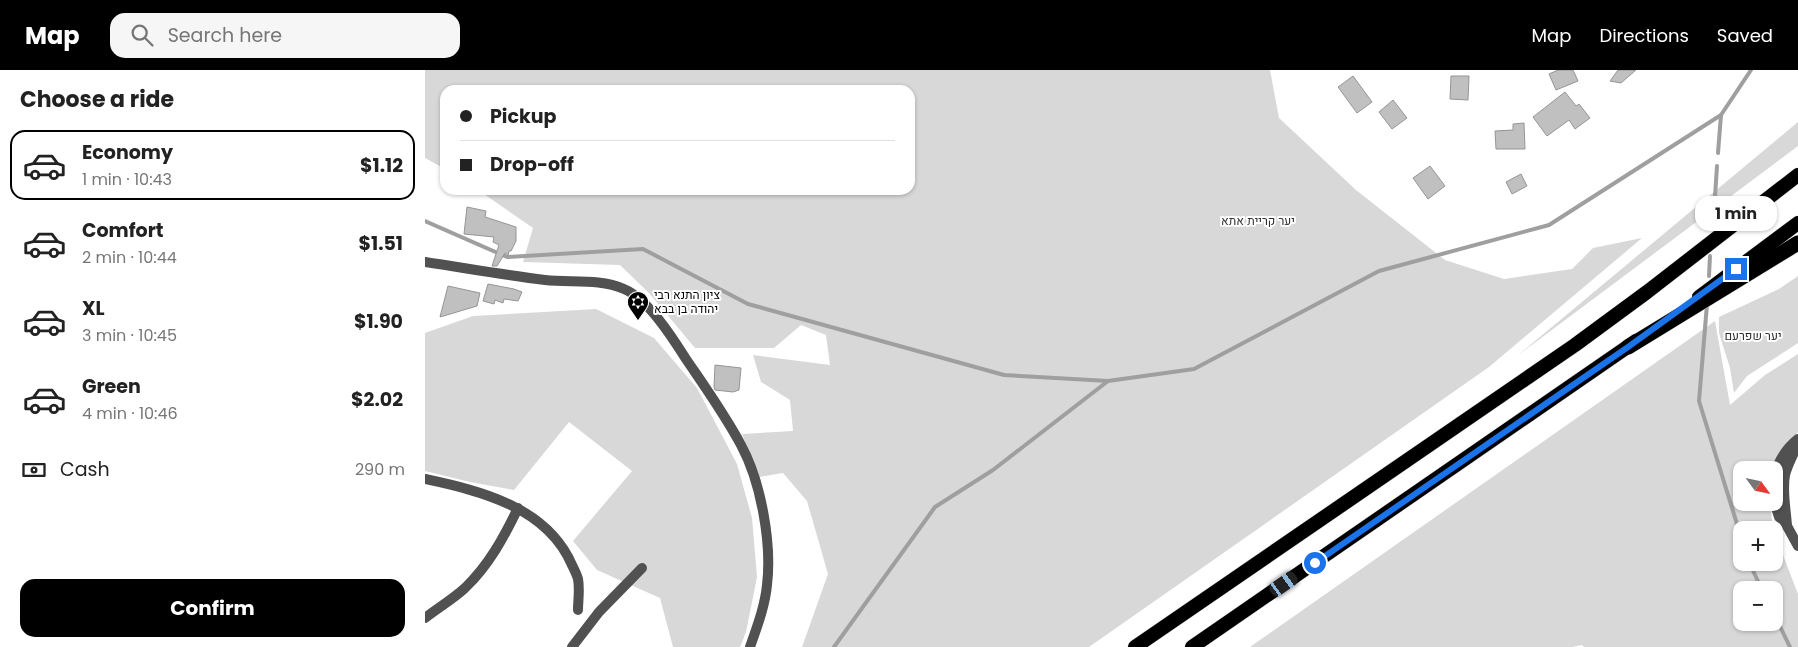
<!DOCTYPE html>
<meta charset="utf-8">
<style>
:root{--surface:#fff;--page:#f6f6f6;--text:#222;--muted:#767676;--line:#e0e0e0;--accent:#000}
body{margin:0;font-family:Poppins,Heebo,sans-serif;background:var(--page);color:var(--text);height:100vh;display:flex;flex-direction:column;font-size:19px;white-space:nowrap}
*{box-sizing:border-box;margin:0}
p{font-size:16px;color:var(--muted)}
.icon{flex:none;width:28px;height:28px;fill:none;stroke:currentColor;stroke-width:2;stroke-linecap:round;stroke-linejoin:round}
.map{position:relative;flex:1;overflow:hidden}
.side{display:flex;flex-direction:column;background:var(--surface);width:425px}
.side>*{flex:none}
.hud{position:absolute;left:15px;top:15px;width:475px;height:110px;border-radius:15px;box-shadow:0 1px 4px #0004;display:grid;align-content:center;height:110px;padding:0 20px;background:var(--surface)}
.needle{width:32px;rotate:123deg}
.fabs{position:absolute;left:1308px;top:391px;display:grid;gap:10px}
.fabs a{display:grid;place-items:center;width:50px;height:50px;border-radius:10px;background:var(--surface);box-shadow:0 1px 4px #0004;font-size:25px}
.end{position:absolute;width:22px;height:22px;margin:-11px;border:6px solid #1a73e8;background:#fff;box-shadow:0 0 0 2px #fff}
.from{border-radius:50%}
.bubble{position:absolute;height:35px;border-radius:15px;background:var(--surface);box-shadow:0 1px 4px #0004;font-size:16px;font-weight:700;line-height:35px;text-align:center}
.car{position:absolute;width:15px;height:30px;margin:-15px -8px;border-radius:6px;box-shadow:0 0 4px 1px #0007;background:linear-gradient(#222 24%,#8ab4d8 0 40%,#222 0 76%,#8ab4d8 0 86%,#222 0)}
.hud b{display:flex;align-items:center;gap:18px;height:48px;font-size:19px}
.hud b+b{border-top:1px solid var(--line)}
.hud i{width:12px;height:12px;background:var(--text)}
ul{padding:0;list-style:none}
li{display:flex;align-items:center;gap:15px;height:70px;margin:0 10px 8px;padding:0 10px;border:2px solid transparent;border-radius:15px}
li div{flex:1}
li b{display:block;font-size:19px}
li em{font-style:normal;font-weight:700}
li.active{border-color:var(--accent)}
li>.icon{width:45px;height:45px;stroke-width:1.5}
h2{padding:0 20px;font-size:22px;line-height:60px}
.pay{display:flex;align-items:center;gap:12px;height:55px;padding:0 20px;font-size:19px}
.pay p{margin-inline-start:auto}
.cta{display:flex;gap:10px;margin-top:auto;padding:10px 20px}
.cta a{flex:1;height:58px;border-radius:15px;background:var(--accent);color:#fff;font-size:20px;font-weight:700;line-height:58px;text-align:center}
header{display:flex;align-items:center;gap:30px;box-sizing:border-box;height:70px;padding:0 25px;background:var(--accent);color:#fff}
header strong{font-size:24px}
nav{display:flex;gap:28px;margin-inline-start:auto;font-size:18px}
.search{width:350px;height:45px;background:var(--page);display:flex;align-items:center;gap:12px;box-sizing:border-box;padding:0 18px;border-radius:15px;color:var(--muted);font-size:19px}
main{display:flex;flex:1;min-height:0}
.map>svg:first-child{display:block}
</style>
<header>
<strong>Map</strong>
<div class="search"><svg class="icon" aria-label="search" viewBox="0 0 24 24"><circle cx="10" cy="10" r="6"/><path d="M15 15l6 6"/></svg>Search here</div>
<nav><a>Map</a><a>Directions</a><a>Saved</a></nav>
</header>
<main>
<section class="side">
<h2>Choose a ride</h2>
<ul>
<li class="active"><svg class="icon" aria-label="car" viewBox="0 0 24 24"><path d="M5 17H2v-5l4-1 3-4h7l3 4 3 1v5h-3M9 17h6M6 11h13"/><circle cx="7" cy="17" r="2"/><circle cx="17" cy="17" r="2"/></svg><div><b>Economy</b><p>1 min · 10:43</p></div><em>$1.12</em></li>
<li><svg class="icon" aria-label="car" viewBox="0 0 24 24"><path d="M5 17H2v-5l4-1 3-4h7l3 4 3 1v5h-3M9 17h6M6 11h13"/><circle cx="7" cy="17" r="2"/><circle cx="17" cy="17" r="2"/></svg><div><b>Comfort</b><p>2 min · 10:44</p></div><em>$1.51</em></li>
<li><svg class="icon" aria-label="car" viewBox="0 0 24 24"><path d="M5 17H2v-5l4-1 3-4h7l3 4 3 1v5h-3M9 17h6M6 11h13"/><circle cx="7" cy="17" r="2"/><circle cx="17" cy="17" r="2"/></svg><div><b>XL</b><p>3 min · 10:45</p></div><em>$1.90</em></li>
<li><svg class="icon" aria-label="car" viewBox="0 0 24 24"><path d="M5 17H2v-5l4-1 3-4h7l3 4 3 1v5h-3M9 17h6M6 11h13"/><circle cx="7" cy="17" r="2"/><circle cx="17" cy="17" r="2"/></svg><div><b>Green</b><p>4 min · 10:46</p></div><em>$2.02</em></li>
</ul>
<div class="pay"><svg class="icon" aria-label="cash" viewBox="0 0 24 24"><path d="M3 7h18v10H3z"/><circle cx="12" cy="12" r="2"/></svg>Cash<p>290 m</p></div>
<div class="cta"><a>Confirm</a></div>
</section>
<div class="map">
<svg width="1373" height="577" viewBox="0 0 1373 577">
<rect width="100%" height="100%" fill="#fff"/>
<g fill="#d8d8d8" fill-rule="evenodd">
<polygon points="0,0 845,0 854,48 931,120 1020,190 1079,209 1147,199 1168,178 1217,168 1064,297 664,577 377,577 403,504 382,431 358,403 334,407 317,364 368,361 365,330 336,312 328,285 405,295 401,265 376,255 349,278 270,278 224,223 195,195 98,192 108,158 53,120 485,120 485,20 20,20 20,99 0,88"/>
<polygon points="1373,52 1373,76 1092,286"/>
<polygon points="1373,206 1373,273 1322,306 1309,323 1305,298 1294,263 1294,247 1354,219"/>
<polygon points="171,239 229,268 272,318 312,394 327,448 332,507 321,562 315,577 248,577 235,528 172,500 148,471 207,401 144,352 89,420 45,412 0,401 0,263 48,246"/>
<path d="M1290 251 1305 335 1340 305 1373 284V362L1347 400H1316V432L1345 433 1348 460H1316V492H1349V462L1373 524V577H1159L1157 575 1147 577H825ZM1316 520H1349V552H1316Z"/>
</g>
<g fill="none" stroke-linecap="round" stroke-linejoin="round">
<g stroke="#9f9f9f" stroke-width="4">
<polyline points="1293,83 1296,45"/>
<polyline points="0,151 82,187 218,179 323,234 579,305 683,311 769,299 954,201 1124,155 1296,45 1326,0"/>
<polyline points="1288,157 1292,96"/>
<polyline points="1284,206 1285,186"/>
<polyline points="1282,234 1274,331 1316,467"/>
<polyline points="1324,492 1337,520"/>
<polyline points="1349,544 1365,577"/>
<polyline points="409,577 510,437 568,400 683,311"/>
</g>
</g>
<g fill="#c0c0c0" stroke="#959595">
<polygon points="1133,0 1148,0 1153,11 1131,20 1124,4"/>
<polygon points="1193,0 1211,0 1196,13 1185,11"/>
<polygon points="928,6 947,32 932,43 913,17"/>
<polygon points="1026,6 1044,6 1043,30 1025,29"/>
<polygon points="1140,22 1151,36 1154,34 1165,48 1150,59 1144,50 1122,66 1108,47"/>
<polygon points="968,30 982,48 967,59 954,42"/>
<polygon points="1099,53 1100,79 1071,79 1070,61 1088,60 1088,54"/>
<polygon points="1005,96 1020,116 1003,129 988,108"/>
<polygon points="1096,104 1102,116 1087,124 1081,112"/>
<polygon points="42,137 61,141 60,147 91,157 91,171 86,181 84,181 83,185 80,183 72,196 67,196 74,175 68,172 69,167 39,164"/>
<polygon points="63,214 89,219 97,222 93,231 79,229 78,233 70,230 69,234 58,231"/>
<polygon points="23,216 55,223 52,236 15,247"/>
<polygon points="290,295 316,298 314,320 308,322 290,320 289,317"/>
</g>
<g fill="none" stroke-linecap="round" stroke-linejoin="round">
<g stroke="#dbdbdb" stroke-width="15">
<g id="trunk">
<polyline points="1274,227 1373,153"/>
<polyline points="710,577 1150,275 1222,222 1373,105"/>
<polyline points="767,577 1211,271"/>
</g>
</g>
<g stroke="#dbdbdb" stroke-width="16">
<polyline id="motorway" points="1203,277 1373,173"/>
</g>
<g stroke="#515151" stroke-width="10">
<path d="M0 192C40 198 80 205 120 210 146 213 174 208 199 219 223 229 247 267 261 289 280 317 300 345 316 375 336 412 347 473 342 515 340 536 332 557 325 577"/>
<path d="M0 409C56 421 122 437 147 495 149 499 152 505 153 509 155 519 153 531 153 540"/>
<path d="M0 548C13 538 28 529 40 518 64 495 79 467 93 438"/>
<polyline points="147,577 174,542 217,498"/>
</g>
<g stroke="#515151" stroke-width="10">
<path d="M1349 407C1353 392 1360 379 1373 369"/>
<polyline points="1349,431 1354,447 1362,456 1373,476"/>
<path d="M1362 456C1361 439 1357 422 1360 405 1363 393 1370 383 1373 371"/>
</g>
<use href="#trunk" stroke="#000" stroke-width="14"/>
<use href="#motorway" stroke="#000" stroke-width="15"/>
</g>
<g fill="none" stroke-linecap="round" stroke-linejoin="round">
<polyline stroke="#1a73e8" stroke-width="6" points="890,493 1203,277 1311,199"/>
</g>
<defs>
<g id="synagogue-pin" transform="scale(1.125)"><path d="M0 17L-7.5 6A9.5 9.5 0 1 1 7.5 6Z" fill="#000" stroke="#fff"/><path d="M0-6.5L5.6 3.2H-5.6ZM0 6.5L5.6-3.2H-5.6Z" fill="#fff"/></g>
</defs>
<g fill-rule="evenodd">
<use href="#synagogue-pin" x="213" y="232"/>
</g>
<g text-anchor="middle" stroke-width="4" stroke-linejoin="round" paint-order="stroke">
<g font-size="12" fill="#2f2f2f" stroke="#fff">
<text x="833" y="155">יער קריית אתא</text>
<text x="1328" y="270">יער שפרעם</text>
</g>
<g font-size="12" fill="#000" stroke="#fff" text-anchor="start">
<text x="229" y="229">ציון התנא רבי<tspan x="229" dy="14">יהודה בן בבא</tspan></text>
</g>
</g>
</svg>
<div class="fabs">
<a><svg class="needle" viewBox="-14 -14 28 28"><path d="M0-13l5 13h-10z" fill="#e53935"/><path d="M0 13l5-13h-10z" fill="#767676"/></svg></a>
<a>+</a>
<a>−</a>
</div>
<i class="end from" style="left:890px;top:493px"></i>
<i class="end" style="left:1311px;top:199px"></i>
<div class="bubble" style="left:1270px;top:126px;width:82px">1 min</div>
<i class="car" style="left:859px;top:514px;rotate:55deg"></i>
<div class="hud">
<b><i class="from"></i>Pickup</b>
<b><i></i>Drop-off</b>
</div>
</div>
</main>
